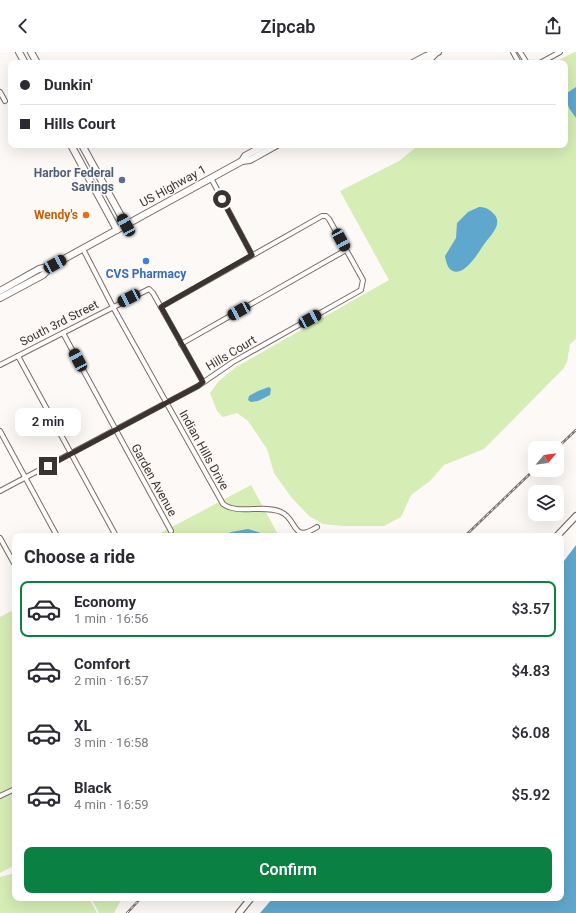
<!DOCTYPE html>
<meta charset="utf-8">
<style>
:root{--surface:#fff;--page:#f2f2f3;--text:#2b2b33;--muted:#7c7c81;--line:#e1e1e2;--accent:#0b8043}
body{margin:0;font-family:Roboto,sans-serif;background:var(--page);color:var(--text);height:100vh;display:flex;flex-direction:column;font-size:15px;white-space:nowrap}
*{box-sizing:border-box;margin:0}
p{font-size:13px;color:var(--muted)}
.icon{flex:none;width:22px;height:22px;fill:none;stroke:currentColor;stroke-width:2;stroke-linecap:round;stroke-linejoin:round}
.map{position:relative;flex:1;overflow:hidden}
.side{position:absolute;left:12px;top:481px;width:552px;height:368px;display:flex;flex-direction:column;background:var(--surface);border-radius:8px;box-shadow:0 4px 16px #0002}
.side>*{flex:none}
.hud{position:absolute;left:8px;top:8px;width:560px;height:88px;border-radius:8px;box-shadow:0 4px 16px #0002;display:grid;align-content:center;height:88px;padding:0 12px;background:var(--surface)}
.needle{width:26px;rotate:61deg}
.fabs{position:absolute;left:528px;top:389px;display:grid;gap:8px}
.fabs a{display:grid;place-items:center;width:36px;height:36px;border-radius:8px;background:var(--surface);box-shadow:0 4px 16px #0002;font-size:20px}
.end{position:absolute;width:18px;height:18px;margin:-9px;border:5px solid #3b3330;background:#fff;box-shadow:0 0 0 2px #fff}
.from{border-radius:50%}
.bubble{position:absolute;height:28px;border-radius:8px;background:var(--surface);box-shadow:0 4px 16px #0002;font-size:13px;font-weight:600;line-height:28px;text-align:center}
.car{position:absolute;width:12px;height:24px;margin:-12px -6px;border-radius:5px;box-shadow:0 0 3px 1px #0007;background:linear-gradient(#222 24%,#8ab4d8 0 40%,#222 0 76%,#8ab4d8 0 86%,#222 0)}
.hud b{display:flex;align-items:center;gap:14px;height:38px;font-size:15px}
.hud b+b{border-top:1px solid var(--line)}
.hud i{width:10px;height:10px;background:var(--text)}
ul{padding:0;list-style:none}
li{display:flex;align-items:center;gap:12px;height:56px;margin:0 8px 6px;padding:0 4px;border:2px solid transparent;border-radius:8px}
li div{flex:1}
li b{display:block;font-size:15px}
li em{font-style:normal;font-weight:600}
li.active{border-color:var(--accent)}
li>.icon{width:36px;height:36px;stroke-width:1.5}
h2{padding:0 12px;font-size:18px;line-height:48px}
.cta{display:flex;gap:8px;margin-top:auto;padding:8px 12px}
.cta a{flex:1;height:46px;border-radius:8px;background:var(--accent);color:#fff;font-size:16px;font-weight:600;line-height:46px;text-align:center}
header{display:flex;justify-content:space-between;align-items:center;height:52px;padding:0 12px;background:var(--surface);font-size:18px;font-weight:600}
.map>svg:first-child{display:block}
</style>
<header><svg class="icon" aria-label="back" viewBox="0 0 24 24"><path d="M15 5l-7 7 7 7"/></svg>Zipcab<svg class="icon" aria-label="share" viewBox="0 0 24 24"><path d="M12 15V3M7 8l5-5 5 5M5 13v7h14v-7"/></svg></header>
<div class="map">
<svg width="576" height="861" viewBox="0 0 576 861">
<rect width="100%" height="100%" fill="#fdf9f7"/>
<g fill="#d6edb6">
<polygon points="575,0 576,0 576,287 570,292 567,310 563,317 484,397 444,413 430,429 411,443 401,465 384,474 343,474 323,472 309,464 291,445 274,421 267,397 248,369 237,361 223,365 217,359 210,341 218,330 236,315 389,228 340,139 399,109 419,93 565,93 565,11 552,11"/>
<polygon points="251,433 279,484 155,484"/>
<polygon points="15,557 15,813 0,821 0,565"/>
<polygon points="15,821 15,846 89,846 97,861 0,861 0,825"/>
<polygon points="91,846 122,846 114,861 99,861"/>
</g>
<g fill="#60a7cd">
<polygon points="576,35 576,66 569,56 565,44 567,41"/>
<path d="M479 155C485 155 489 157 493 161 504 171 491 183 485 191 479 199 464 227 451 218 447 215 446 209 445 204L456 186 457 171 468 160Z"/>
<polygon points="269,335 271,337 270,343 258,349 251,350 248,348 249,344 258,339"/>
<polygon points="248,477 261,481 263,484 224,484 231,480"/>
<polygon points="576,493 576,861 260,861 273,846 561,846 561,513"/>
</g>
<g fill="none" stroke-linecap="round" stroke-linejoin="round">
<g stroke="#7c6c65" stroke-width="6">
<g id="street">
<polyline points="513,0 519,11"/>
<polyline points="520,0 527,11"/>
<polyline points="540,11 560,0"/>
<polyline points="0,40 5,49"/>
<polyline points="211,126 252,203"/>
<path d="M83 197 113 255 223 452C237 463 264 452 281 460 298 467 291 492 317 475"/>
<polyline points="63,281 171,479"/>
<polyline points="181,292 346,198"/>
<polyline points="18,304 116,484"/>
<polyline points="0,313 149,237 153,241 203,330"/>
<polyline points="0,379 57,484"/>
<polyline points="0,439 198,334 233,310 361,238 363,228 329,167 326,164 322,164 161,255"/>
<polyline points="0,486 15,513"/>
<polyline points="0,744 15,737"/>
</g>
</g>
<g stroke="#7c6c65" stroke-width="8">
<g id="secondary">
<polyline points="557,484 576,464"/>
<polyline points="239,861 251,846"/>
</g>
</g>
<g stroke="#7c6c65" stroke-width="8">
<g id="primary">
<polyline points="19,0 25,11"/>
<polyline points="31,0 37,11"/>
<polyline points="413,11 426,4 438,0"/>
<polyline points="424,11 429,8 435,2"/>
<polyline points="71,93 117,178"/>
<polyline points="82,93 126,173"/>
<polyline points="242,109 250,108 277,93"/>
<polyline points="0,239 39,217 51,214"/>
<polyline points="0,246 43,223 53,213 242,109 245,104 265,93"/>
</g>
</g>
<use href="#street" stroke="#fff" stroke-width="4"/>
<use href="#secondary" stroke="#fff" stroke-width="5.5"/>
<use href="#primary" stroke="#fff" stroke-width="6"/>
<g stroke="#7c7673" stroke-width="2.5">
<g id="rail">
<polyline points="557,396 576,378"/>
<polyline points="465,484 535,417"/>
<polyline points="127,861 141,846"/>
</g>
</g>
<use href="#rail" stroke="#fdf9f7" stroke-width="1" stroke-dasharray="3" stroke-linecap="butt"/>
</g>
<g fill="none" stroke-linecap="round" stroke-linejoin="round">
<polyline stroke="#3b3330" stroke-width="5" points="48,414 198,334 203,330 161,255 252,203 222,147"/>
</g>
<circle fill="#5c6f8a" stroke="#fdf9f7" stroke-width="1.5" cx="122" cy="128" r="4"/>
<circle fill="#e8710a" stroke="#fdf9f7" stroke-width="1.5" cx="86" cy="163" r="4"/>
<circle fill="#3f7fe0" stroke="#fdf9f7" stroke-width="1.5" cx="146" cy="209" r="4"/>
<g text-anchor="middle" stroke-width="3" stroke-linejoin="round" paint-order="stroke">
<g font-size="12" font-weight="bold" fill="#4e5e75" stroke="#fdf9f7" text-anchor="end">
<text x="114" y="125">Harbor Federal<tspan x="114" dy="14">Savings</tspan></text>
</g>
<g font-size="12" fill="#3b3330" stroke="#fdf9f7">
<text transform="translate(173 134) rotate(-29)" y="4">US Highway 1</text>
<text transform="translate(59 271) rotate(-27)" y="4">South 3rd Street</text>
<text transform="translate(231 301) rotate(-31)" y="4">Hills Court</text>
<text transform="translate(204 398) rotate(61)" y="4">Indian Hills Drive</text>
<text transform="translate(154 428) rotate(61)" y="4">Garden Avenue</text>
</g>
<g font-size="12" font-weight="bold" fill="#c56008" stroke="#fdf9f7" text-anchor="end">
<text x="78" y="167">Wendy's</text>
</g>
<g font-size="12" font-weight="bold" fill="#366cbe" stroke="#fdf9f7">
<text x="146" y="226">CVS Pharmacy</text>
</g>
</g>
</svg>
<div class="fabs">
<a><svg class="needle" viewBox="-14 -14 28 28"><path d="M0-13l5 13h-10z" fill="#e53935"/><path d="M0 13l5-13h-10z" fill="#7c7c81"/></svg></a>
<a><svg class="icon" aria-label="layers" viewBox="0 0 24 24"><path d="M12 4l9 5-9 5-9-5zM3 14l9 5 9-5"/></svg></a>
</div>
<i class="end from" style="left:222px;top:147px"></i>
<i class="end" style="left:48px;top:414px"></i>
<div class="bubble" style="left:15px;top:356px;width:66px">2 min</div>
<i class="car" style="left:126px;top:173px;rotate:331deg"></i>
<i class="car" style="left:341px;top:188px;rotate:151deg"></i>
<i class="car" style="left:55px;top:212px;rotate:61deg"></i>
<i class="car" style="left:129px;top:246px;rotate:243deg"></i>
<i class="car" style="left:239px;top:259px;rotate:241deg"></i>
<i class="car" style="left:310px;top:267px;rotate:61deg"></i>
<i class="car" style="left:78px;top:308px;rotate:332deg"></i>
<div class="hud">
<b><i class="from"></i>Dunkin'</b>
<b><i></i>Hills Court</b>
</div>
<section class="side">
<h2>Choose a ride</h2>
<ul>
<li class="active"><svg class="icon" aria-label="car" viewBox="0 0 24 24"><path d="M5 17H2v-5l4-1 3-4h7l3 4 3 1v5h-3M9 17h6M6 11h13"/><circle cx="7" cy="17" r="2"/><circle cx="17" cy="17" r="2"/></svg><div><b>Economy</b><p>1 min · 16:56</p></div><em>$3.57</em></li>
<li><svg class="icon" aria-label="car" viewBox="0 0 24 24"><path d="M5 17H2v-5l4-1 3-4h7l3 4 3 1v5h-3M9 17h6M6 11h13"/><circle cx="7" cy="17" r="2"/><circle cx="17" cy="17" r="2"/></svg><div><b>Comfort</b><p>2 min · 16:57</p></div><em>$4.83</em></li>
<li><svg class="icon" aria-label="car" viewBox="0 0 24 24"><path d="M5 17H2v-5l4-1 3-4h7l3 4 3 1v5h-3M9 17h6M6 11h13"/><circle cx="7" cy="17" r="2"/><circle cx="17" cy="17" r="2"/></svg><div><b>XL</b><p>3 min · 16:58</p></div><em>$6.08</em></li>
<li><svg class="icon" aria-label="car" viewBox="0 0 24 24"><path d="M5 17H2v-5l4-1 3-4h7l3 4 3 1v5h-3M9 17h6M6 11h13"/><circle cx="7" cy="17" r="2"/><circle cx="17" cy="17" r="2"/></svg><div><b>Black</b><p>4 min · 16:59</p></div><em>$5.92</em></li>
</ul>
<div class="cta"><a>Confirm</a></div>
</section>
</div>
